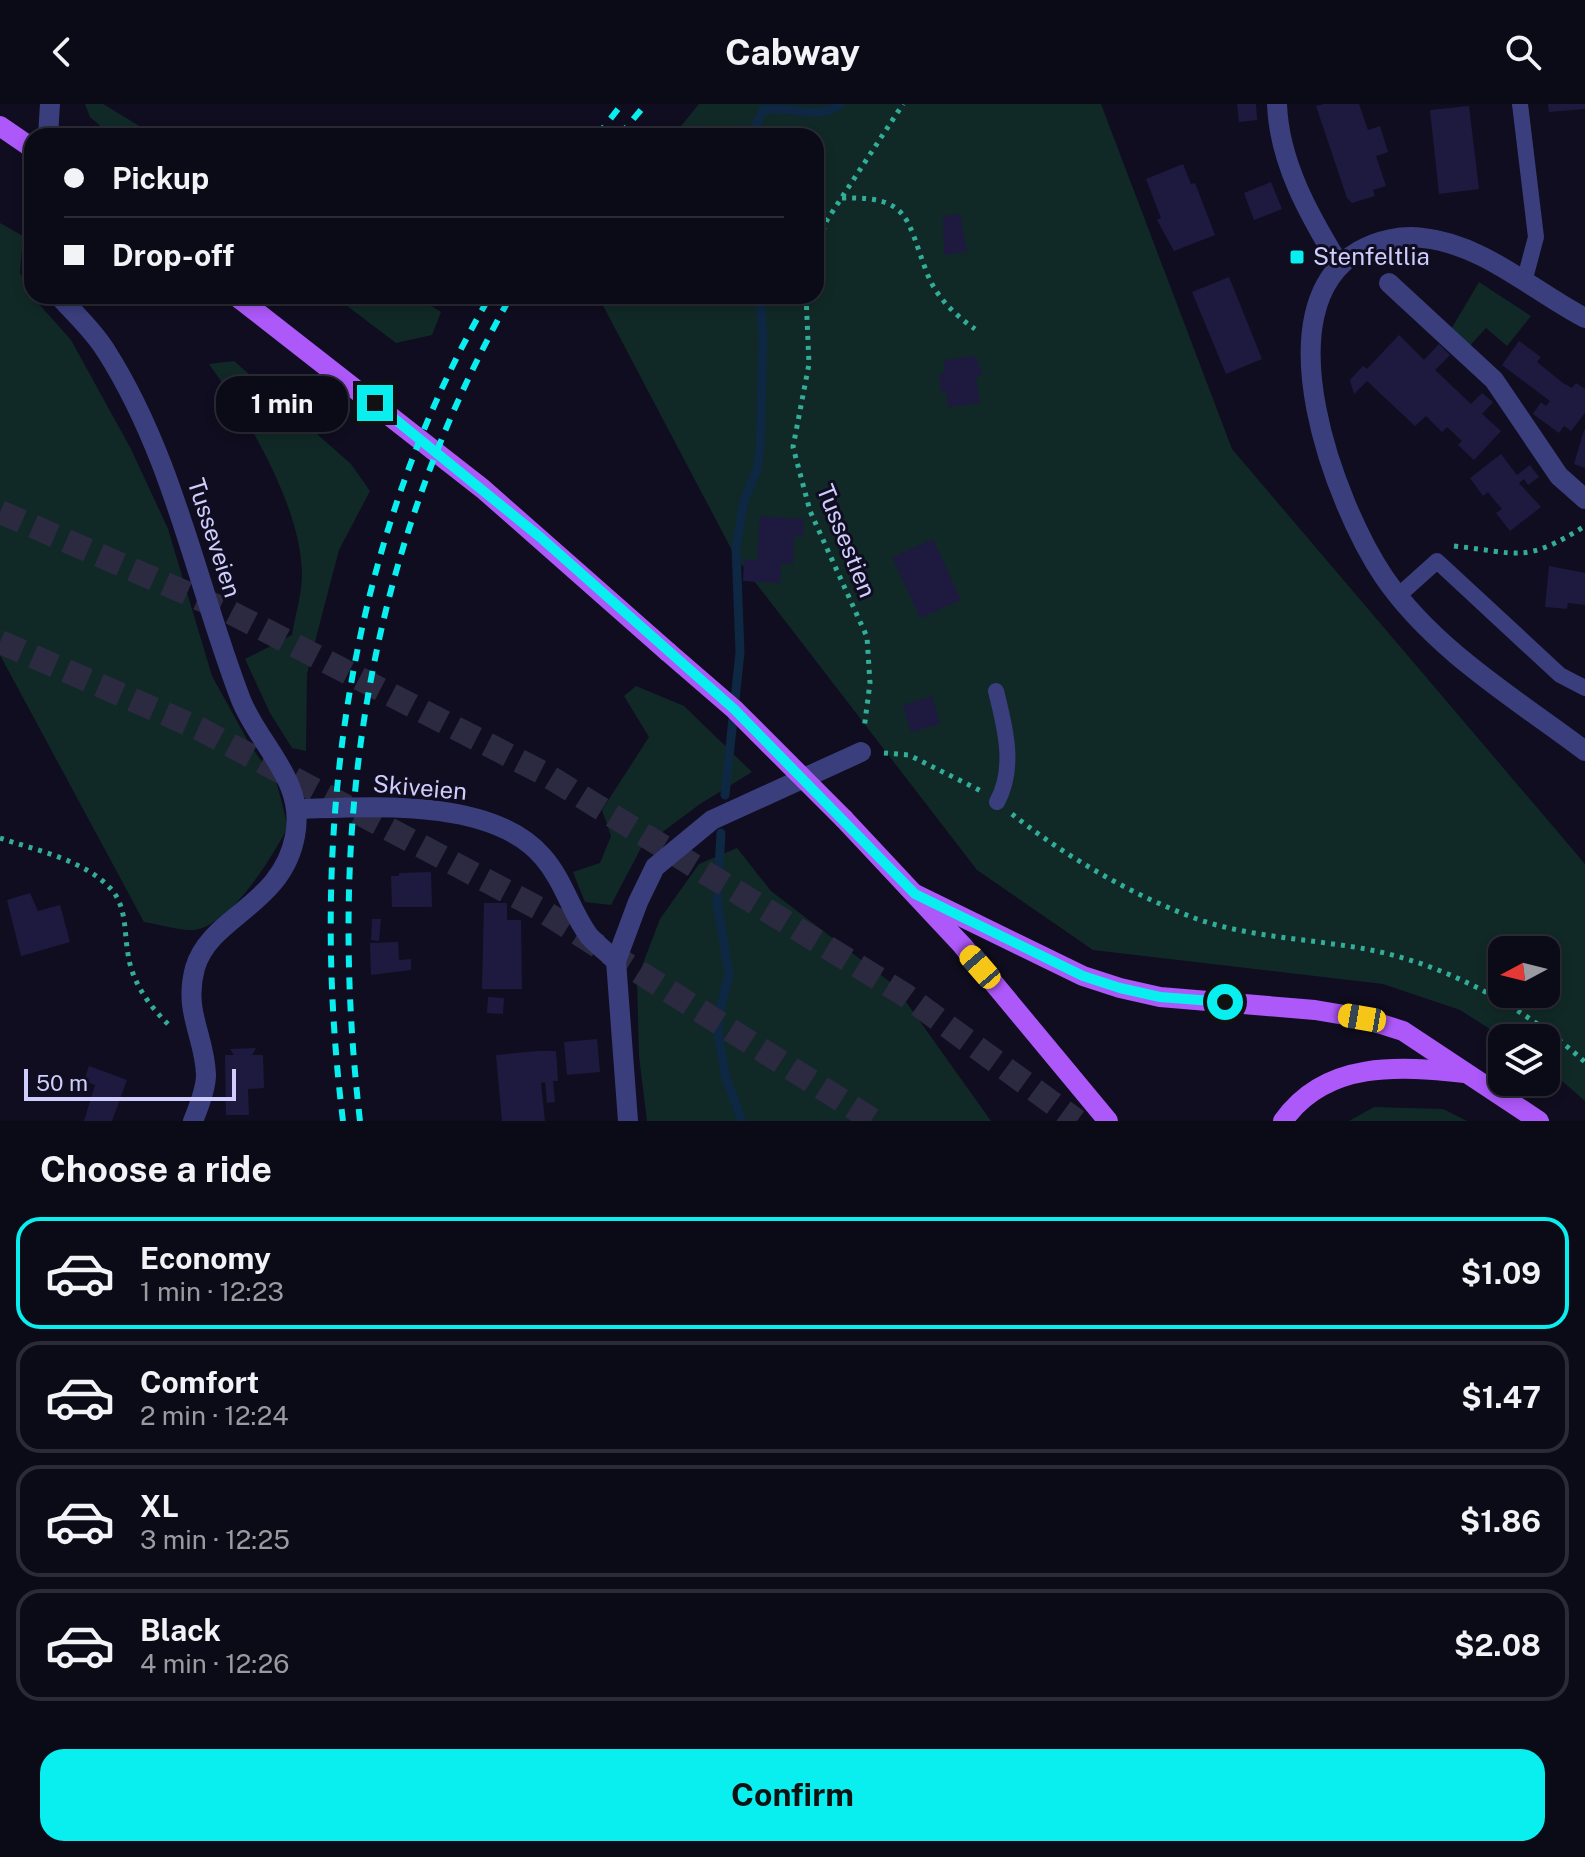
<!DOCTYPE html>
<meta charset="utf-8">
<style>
:root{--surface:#0b0a17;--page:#191824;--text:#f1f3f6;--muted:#9a9aa1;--line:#2b2b36;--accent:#09eeee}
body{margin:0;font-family:"Public Sans",sans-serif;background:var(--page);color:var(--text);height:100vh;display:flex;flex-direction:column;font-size:30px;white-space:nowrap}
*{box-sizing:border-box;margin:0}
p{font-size:26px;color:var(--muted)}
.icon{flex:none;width:44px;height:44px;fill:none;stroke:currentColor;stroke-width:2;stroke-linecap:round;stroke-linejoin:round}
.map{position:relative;height:1017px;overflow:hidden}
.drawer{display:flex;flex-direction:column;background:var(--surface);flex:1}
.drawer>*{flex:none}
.top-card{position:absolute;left:24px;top:24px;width:800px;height:176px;border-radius:24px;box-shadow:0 4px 12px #0003,0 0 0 2px var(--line);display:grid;align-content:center;height:176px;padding:0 40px;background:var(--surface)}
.needle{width:52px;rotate:263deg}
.buttons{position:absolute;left:1488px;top:832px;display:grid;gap:16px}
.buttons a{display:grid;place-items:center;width:72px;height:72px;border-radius:16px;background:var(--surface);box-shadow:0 4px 12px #0003,0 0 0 2px var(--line);font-size:40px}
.scale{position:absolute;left:24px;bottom:20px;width:212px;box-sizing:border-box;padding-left:8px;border:4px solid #cecdfd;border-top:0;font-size:22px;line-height:28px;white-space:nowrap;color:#cecdfd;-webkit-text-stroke:6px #0f0d1f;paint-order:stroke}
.end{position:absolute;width:36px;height:36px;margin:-18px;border:10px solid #09eeee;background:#111;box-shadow:0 0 0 4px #111}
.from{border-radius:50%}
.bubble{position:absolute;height:56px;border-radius:24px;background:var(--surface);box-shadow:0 4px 12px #0003,0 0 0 2px var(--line);font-size:26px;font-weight:700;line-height:56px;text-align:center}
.car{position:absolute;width:24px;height:48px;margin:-24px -12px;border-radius:10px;box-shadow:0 0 6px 2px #0007;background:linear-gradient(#f5c518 24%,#345 0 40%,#f5c518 0 76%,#345 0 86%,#f5c518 0)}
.top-card b{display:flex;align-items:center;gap:28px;height:76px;font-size:30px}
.top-card b+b{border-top:2px solid var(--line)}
.top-card i{width:20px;height:20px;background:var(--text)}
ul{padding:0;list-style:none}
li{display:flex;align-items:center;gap:24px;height:112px;margin:0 16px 12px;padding:0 24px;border:4px solid var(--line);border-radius:24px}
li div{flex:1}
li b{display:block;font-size:30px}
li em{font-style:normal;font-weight:700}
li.selected{border-color:var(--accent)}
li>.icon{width:72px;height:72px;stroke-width:1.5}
h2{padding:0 40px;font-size:36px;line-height:96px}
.action{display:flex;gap:16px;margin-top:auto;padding:16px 40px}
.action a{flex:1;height:92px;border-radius:24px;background:var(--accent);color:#111;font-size:32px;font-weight:700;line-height:92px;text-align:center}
header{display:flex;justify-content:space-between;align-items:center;height:104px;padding:0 40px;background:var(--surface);font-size:36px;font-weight:700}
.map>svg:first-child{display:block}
</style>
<header><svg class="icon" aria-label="back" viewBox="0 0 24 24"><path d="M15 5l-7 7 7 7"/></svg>Cabway<svg class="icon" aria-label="search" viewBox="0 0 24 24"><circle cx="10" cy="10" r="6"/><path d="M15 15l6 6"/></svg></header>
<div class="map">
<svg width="1585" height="1017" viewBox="0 0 1585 1017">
<rect width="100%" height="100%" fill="#0f0d1f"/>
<g fill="#112926" fill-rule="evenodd">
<polygon points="85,0 103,0 156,32 112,32 90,13"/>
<path d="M699 0H1101L1232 345 1585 760V997L1546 963V934H1504L1460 906 1383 880 1093 846 977 766 735 452 598 192H816V32H673ZM1502 846H1546V890H1502Z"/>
<path d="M0 119 23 132 20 169 32 192 71 236 131 345 168 425 212 572 249 639 277 680 288 723C272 753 231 822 193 826 179 827 159 820 144 818L0 551Z"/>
<polygon points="1479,178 1531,212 1507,242 1486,224 1464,248 1447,232"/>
<polygon points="334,192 416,192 441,208 432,231 396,239"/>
<path d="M234 257 351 360 370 387 339 446 318 526 307 570 306 647 292 644 270 609 245 555 292 531C295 512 302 490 302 470 301 402 248 314 209 260Z"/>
<polygon points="636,582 684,602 752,668 700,700 641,744 611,801 585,798 573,768 600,759 611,732 602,706 649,633 624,592"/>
<polygon points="737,744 771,787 894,881 991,1017 647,1017 639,952 637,875 660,815 699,760"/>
<polygon points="1374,1003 1443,1005 1467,1017 1349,1017"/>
</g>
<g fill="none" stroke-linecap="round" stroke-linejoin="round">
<g stroke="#0e2743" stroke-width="9">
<path d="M751 32 763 6C788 0 819 18 840 0"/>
<polyline points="725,691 740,548 736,444 744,397 757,366 760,345 763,235 760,192"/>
<polyline points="721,729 717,798 729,871 719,910 718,929 726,974 742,1017"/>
</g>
</g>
<g fill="#1e1a3f">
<polygon points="1237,0 1256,0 1257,16 1239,18"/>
<polygon points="1324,0 1359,0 1368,26 1380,22 1388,48 1376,52 1386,82 1373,86 1375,92 1352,99 1347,94 1316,2"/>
<polygon points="1548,0 1585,0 1585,5 1549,8"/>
<polygon points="1469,2 1479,85 1439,90 1430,6"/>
<polygon points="1183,60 1191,80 1195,79 1215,131 1174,147 1157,116 1161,114 1146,75"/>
<polygon points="1271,78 1282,105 1254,116 1244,89"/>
<polygon points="960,110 967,148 944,151 943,112"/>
<polygon points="1229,173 1262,255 1226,270 1192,188"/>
<polygon points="1399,231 1424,256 1439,240 1450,251 1435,266 1471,300 1482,289 1493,298 1482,310 1501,327 1474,356 1458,341 1462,337 1447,323 1442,328 1426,312 1415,322 1367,277 1354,290 1350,276 1363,262 1367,265"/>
<polygon points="1519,237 1541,253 1537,258 1563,279 1572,284 1576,279 1585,285 1585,309 1571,327 1564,322 1559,329 1533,310 1541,298 1546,302 1550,297 1502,261"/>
<polygon points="975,252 983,271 976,272 980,299 948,303 946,288 941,288 939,270 945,269 943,256"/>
<polygon points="1584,326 1585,326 1585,364 1574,360"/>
<polygon points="1501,350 1517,371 1530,361 1539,373 1528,381 1524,375 1519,379 1541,403 1510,427 1496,409 1502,405 1495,397 1488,388 1483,392 1470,374"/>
<polygon points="760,412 804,415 803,433 794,432 793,460 781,459 780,479 743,477 744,455 757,456"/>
<polygon points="933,435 961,496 920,514 892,453"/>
<polygon points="1549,462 1585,469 1585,501 1568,499 1567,505 1545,503"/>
<polygon points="932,592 940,620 911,628 903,601"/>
<polygon points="431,768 432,803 392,803 391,772 399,772 399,769"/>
<polygon points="30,789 38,807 60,801 70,838 21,852 7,796"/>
<polygon points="484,799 507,799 507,816 521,816 522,885 482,885"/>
<polygon points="372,815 381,815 379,837 371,836"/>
<polygon points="398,838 399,856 411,855 411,866 371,871 370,839"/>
<polygon points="488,893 504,894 503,910 487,909"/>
<polygon points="597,935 600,968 567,971 564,938"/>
<polygon points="256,944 252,951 263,951 264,984 248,985 249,1011 226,1011 225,951 234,951 230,945"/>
<polygon points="538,947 556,947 558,977 553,977 555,998 547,999 545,978 541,979 545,1017 502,1017 496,951"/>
<polygon points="89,962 127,976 112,1017 84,1017 95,981 84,977"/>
</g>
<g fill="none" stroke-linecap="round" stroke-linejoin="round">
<g stroke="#2c2a40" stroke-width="24" stroke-dasharray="24 12" stroke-linecap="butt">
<polyline points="0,408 230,508 543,669 905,891 1077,1017"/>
<polyline points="0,538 200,625 538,804 874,1017"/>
</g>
<g stroke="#32ad99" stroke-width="5" stroke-dasharray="4 6" stroke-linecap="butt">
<path d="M842 94C911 92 906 115 927 169 936 193 955 211 975 225"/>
<polyline points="816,146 827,116 903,0"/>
<polyline points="806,192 809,260 793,343 810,407 867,533 870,579 864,625"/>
<path d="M1454 442C1520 449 1524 460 1585 422"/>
<polyline points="884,649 909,651 981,687"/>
<path d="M1012 710C1066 753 1132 791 1197 815 1252 834 1314 835 1371 846 1450 862 1525 904 1585 958"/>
<path d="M0 734C35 746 85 756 111 785 127 803 124 828 128 850 132 879 150 903 171 923"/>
</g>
<g stroke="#3a3e7c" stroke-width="16">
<polyline points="1520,0 1536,133 1524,178"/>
<polyline points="1398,492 1437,457 1560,571 1585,584"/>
<path d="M996 587C1005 623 1016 664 997 698"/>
</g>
<g stroke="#3a3e7c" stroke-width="20">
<path d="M1277 0C1279 58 1309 111 1339 160"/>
<polyline points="48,32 50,0"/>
<polyline points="1389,179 1494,276 1559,372 1585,395"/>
<path d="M59 192C75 210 94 227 106 247 174 354 196 479 241 596 260 643 306 677 295 732 282 802 210 812 195 864 183 908 205 932 206 971 206 984 198 1005 193 1017"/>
<path d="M1585 214C1533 187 1483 140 1423 134 1402 131 1378 136 1359 147 1260 204 1336 402 1384 473 1434 546 1516 595 1585 647"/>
<path d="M298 705C369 703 492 693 543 753 564 777 571 808 589 832 597 841 608 849 616 857"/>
<polyline points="628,1017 616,857 638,798 655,763 712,716 861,648"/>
</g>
<g stroke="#ad58f9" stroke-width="20">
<polyline points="0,22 32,44"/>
<polyline points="236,192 483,385 668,548"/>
<polyline points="844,715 962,841 1108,1017"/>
<polyline points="915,790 1083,872 1120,884 1160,893 1315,906 1362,914 1403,927 1539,1017"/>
<path d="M1283 1017C1326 956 1400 962 1465 969"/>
</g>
<g stroke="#09eeee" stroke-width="6" stroke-dasharray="12 10" stroke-linecap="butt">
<polyline points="597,32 622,0"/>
<polyline points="619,32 646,0"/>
<path d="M343 1017C308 735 345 441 490 192"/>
<path d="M360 1017C326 723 365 452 511 192"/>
</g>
<polyline stroke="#ad58f9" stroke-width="20" points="668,548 734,605 844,715"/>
</g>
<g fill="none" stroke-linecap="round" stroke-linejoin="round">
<polyline stroke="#09eeee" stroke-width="10" points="375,299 540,433 734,605 915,790 1083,872 1120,884 1160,893 1225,898"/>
</g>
<rect fill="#09eeee" stroke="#0f0d1f" stroke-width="3" x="1289" y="145" width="16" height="16" rx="4"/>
<g text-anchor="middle" stroke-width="6" stroke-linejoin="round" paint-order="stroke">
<g font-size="24" fill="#cecdfd" stroke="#0f0d1f" text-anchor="start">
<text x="1313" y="161">Stenfeltlia</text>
</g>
<g font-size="24" fill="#cecdfd" stroke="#0f0d1f">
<text transform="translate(214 434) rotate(72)" y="8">Tusseveien</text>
<text transform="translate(846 437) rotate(68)" y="8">Tussestien</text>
<text transform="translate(420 684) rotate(5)" y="8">Skiveien</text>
</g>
</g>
</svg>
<div class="buttons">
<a><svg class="needle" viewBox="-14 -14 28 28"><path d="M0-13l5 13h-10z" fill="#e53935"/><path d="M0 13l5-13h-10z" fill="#9a9aa1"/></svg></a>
<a><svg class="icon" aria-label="layers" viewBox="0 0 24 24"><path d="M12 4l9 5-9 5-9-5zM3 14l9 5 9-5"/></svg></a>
</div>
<div class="scale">50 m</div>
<i class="end from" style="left:1225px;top:898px"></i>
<i class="end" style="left:375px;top:299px"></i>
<div class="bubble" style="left:216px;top:272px;width:132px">1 min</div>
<i class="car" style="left:980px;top:863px;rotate:319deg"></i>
<i class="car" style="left:1362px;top:914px;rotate:280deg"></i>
<div class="top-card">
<b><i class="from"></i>Pickup</b>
<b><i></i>Drop-off</b>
</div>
</div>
<section class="drawer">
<h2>Choose a ride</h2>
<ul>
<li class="selected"><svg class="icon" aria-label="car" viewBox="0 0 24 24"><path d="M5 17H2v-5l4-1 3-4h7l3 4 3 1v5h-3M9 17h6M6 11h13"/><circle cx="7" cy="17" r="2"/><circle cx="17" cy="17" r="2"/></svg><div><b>Economy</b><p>1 min · 12:23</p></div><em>$1.09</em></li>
<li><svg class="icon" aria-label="car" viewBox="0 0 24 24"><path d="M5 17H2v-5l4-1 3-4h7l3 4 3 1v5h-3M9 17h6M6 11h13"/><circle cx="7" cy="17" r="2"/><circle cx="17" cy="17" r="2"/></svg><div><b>Comfort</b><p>2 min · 12:24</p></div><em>$1.47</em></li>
<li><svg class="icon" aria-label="car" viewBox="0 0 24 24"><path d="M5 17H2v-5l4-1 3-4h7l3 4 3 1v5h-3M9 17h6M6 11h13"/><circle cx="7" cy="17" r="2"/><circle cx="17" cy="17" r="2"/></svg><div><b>XL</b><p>3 min · 12:25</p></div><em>$1.86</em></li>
<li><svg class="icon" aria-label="car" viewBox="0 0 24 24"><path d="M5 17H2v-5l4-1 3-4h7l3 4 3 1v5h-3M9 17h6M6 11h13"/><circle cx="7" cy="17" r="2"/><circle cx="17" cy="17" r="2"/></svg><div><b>Black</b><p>4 min · 12:26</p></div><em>$2.08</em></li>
</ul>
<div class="action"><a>Confirm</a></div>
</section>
